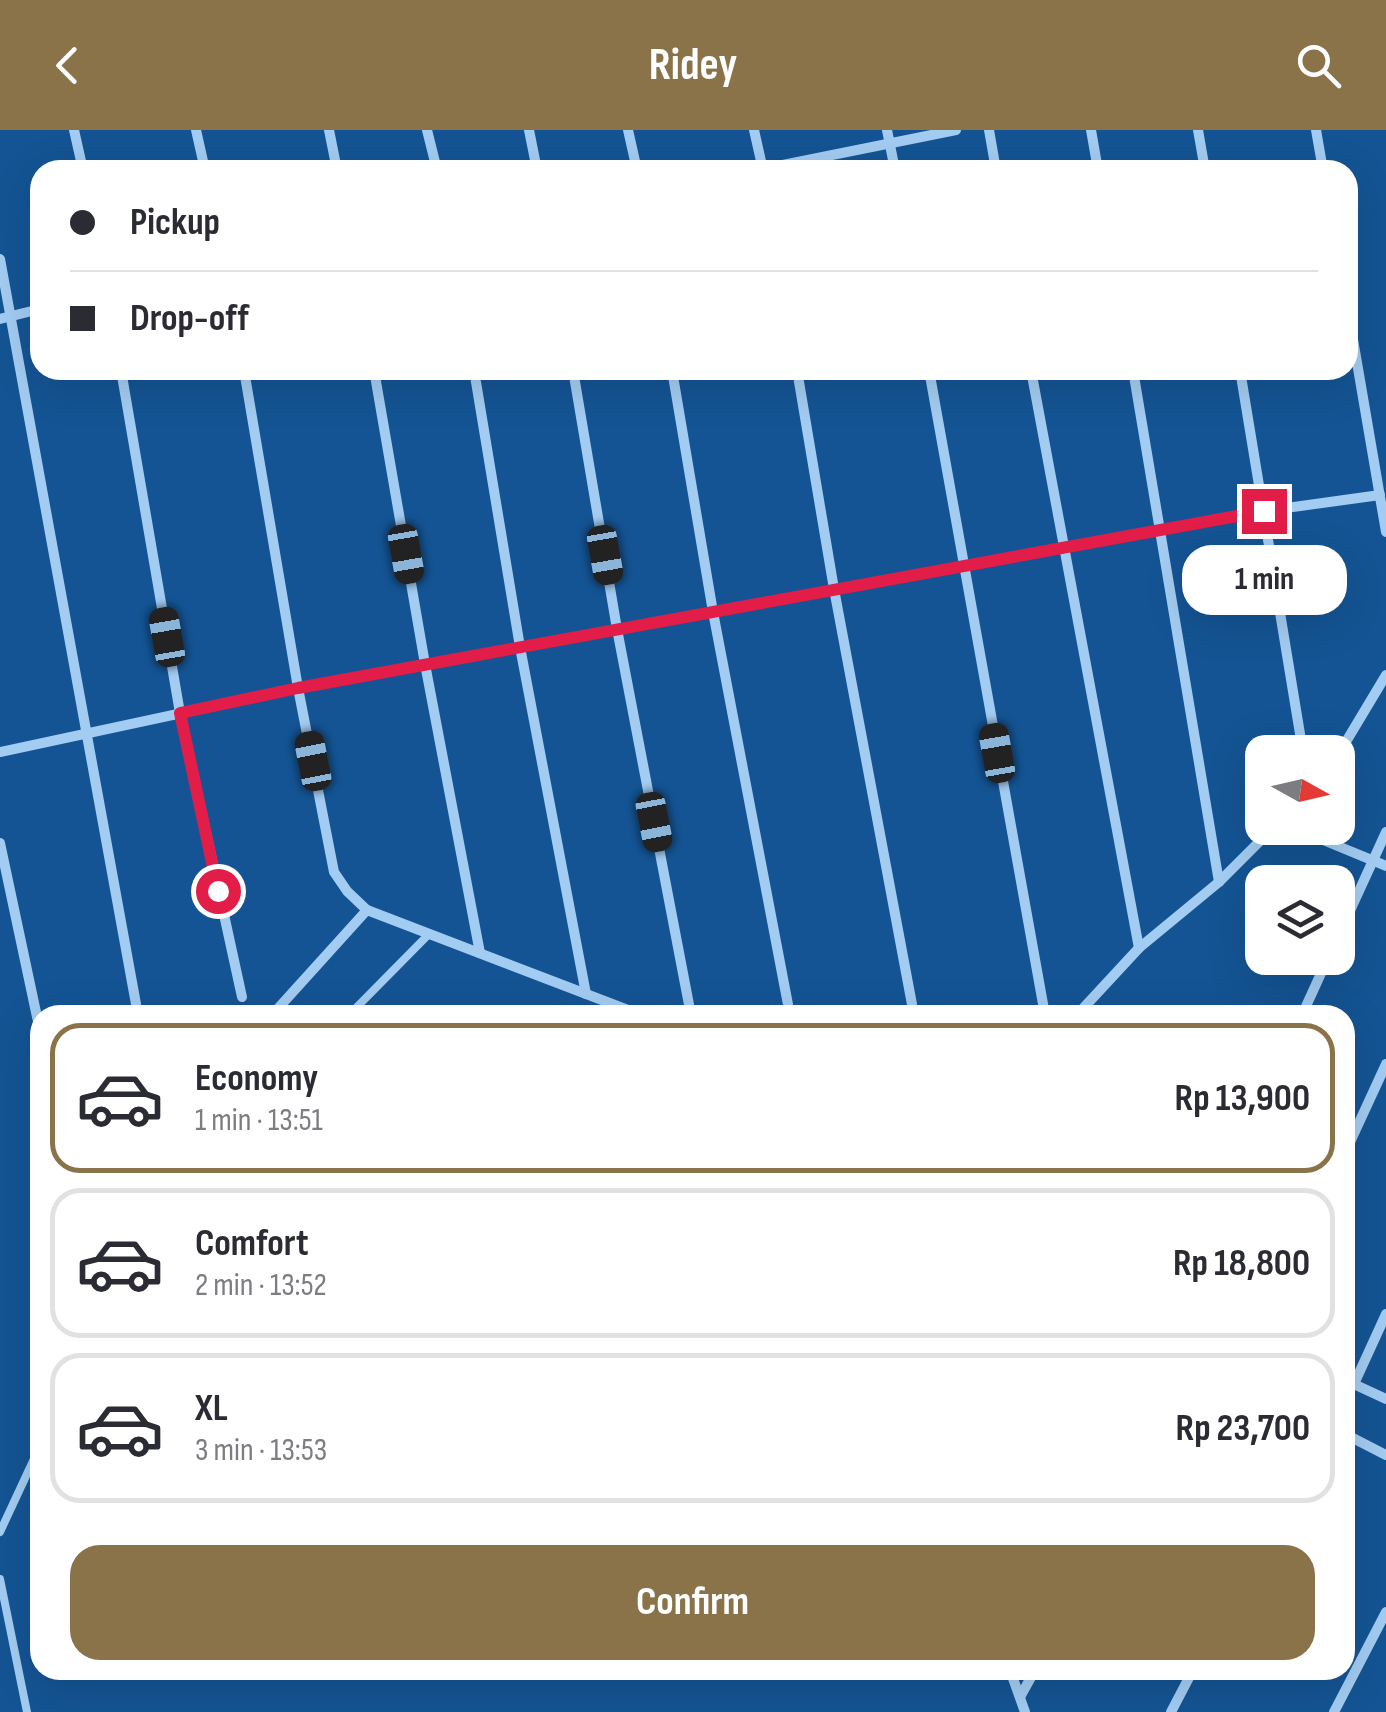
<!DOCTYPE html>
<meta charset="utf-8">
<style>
:root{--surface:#fff;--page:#f7f7f7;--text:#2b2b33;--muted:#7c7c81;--line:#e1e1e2;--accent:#8a7249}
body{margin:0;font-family:"Sofia Sans Condensed",sans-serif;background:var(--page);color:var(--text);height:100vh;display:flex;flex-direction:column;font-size:38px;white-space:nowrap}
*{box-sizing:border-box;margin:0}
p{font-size:32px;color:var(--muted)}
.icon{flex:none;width:55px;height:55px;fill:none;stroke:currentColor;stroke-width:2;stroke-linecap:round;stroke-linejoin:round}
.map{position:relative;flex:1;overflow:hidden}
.side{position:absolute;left:30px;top:875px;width:1325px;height:675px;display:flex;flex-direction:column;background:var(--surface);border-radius:30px;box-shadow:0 10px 40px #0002}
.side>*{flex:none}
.hud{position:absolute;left:30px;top:30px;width:1328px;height:220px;border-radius:30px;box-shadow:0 10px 40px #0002;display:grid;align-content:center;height:220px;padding:0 40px;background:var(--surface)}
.needle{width:65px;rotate:98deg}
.controls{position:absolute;left:1245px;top:605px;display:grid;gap:20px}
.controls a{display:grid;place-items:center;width:110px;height:110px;border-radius:20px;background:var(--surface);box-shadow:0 10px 40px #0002;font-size:50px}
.end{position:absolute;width:45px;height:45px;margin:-22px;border:12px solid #e11d48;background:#fff;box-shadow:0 0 0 5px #fff}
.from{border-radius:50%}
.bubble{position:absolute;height:70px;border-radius:30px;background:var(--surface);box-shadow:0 10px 40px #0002;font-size:32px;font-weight:700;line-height:70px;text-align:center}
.car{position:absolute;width:30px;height:60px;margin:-30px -15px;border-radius:12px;box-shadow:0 0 8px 2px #0007;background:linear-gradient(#222 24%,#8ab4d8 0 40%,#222 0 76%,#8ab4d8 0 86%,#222 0)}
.hud b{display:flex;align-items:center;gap:35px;height:95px;font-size:38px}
.hud b+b{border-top:2px solid var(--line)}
.hud i{width:25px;height:25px;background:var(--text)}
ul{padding:18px 0 0;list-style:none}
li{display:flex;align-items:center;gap:30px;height:150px;margin:0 20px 15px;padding:0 20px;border:5px solid var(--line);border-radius:30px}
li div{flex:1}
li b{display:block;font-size:38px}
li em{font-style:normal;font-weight:700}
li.selected{border-color:var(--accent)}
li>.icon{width:90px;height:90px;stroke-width:1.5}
.primary-button{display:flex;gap:20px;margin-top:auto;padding:20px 40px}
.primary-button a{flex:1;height:115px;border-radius:30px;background:var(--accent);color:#fff;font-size:40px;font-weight:700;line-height:115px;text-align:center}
header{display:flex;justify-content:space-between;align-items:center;height:130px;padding:0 40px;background:var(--accent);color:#fff;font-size:45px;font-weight:700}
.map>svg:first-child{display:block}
</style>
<header><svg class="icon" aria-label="back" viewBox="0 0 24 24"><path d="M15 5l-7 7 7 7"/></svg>Ridey<svg class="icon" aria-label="search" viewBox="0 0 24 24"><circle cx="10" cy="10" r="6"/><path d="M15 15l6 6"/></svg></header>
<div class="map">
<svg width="1386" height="1582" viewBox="0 0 1386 1582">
<rect width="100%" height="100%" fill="#145494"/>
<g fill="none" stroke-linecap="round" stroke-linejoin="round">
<g stroke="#a3ccf2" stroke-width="8">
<polyline points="349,885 429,804"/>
<polyline points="0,1402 40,1316"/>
<polyline points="0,1449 27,1582"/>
</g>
<g stroke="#a3ccf2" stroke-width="10">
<polyline points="74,0 83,40"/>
<polyline points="196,0 205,40"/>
<polyline points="329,0 337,40"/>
<polyline points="427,0 437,40"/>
<polyline points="529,0 537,40"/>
<polyline points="628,0 637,40"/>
<polyline points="754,0 763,40"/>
<polyline points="887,0 895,40"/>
<polyline points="989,0 996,40"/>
<polyline points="1091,0 1098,40"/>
<polyline points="1198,0 1205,40"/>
<polyline points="1316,0 1323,40"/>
<polyline points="758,40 956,0"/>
<polyline points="0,129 138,885"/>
<polyline points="1348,180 1386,402"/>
<polyline points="0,189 40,179"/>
<polyline points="121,240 180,583 242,867"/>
<polyline points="244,240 298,558 334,742 347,761 367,780"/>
<polyline points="374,240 425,534 480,823"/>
<polyline points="474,240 520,517 586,864"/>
<polyline points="573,240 617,499 691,885"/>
<polyline points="672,240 713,482 790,885"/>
<polyline points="797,240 834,459 914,885"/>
<polyline points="929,240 1045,885"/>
<polyline points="1031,240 1139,818"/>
<polyline points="1133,240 1219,752"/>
<polyline points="1240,240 1303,622"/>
<polyline points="0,622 298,558 1264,381 1380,365"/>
<polyline points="1338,625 1386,545"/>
<polyline points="1294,698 1386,736"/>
<polyline points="0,713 40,901"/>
<polyline points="1338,807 1386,702"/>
<polyline points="272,885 367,780 641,885"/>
<polyline points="1077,885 1139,818 1219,752 1273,698"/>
<polyline points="1302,885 1328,828"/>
<polyline points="1345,1023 1386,934"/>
<polyline points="1345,1250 1386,1269"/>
<polyline points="1354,1254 1386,1184"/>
<polyline points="1345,1304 1386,1325"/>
<polyline points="1010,1540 1025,1582"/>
<polyline points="1020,1567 1035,1540"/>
<polyline points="1171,1582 1193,1540"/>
<polyline points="1334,1582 1386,1482"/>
</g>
</g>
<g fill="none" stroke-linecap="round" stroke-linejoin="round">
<polyline stroke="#e11d48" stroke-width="12" points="218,761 180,583 298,558 1264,381"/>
</g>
</svg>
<div class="controls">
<a><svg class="needle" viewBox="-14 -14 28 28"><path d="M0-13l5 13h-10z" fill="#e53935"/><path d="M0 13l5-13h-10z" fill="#7c7c81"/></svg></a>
<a><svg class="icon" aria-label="layers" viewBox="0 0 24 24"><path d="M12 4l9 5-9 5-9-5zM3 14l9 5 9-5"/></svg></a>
</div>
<i class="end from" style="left:218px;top:761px"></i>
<i class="end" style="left:1264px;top:381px"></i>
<div class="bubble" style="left:1182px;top:415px;width:165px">1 min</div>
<i class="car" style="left:406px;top:424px;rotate:170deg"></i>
<i class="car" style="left:605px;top:425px;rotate:170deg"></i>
<i class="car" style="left:167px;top:507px;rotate:350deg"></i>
<i class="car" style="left:997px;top:623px;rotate:350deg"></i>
<i class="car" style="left:313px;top:631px;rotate:349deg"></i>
<i class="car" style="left:654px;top:692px;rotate:169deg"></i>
<div class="hud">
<b><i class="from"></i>Pickup</b>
<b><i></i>Drop-off</b>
</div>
<section class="side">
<ul>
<li class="selected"><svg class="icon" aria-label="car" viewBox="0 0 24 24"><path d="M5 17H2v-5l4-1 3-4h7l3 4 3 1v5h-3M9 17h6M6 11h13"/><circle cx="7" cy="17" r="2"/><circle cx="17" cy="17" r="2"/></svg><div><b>Economy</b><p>1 min · 13:51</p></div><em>Rp 13,900</em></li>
<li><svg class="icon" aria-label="car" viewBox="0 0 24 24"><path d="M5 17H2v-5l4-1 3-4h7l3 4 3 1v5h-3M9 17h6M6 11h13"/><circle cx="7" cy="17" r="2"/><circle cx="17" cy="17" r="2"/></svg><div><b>Comfort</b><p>2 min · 13:52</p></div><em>Rp 18,800</em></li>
<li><svg class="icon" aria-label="car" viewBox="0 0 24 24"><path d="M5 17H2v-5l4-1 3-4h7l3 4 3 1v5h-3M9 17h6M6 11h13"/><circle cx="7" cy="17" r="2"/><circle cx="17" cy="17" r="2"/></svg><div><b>XL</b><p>3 min · 13:53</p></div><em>Rp 23,700</em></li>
</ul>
<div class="primary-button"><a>Confirm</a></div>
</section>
</div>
